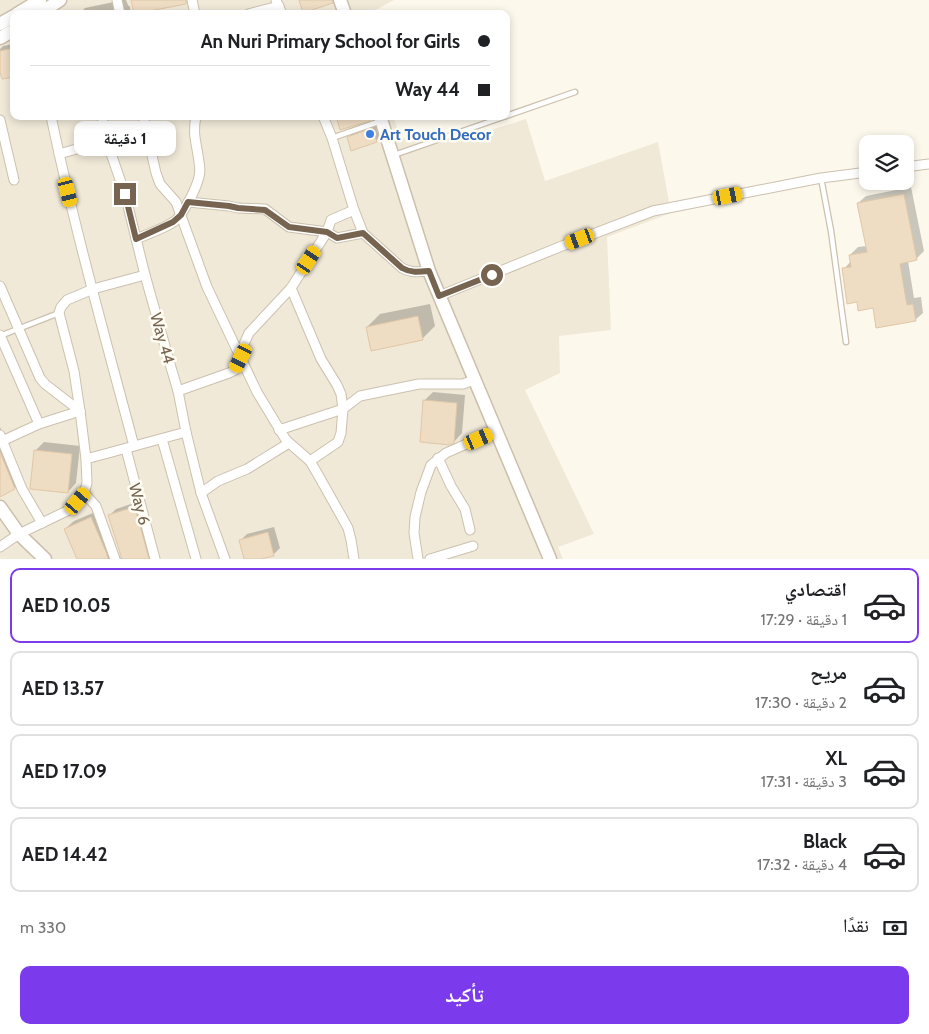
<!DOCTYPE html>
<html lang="ar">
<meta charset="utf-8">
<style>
:root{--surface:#fff;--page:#f2f2f2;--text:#202124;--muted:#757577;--line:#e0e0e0;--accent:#7c3aed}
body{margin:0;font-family:Cabin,"Noto Naskh Arabic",sans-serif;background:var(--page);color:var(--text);direction:rtl;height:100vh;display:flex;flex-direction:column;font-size:19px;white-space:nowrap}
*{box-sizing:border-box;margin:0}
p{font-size:16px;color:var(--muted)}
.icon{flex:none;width:28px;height:28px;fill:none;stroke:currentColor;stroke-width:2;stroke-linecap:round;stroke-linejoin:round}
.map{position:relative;height:559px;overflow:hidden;direction:ltr}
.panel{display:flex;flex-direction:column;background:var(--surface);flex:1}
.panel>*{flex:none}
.banner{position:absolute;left:10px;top:10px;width:500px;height:110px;border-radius:10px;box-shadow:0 2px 8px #0003;direction:rtl;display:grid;align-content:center;height:110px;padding:0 20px;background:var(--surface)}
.fabs{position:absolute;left:859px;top:135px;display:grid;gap:10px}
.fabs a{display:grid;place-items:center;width:55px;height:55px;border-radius:10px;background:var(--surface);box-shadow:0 2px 8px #0003;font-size:25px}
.end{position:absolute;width:22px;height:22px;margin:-11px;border:6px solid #766450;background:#fff;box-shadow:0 0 0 2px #fff}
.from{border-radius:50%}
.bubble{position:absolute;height:35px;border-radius:10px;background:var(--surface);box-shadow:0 2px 8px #0003;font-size:16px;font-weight:700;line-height:35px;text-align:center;direction:rtl}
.car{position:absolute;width:15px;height:30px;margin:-15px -8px;border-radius:6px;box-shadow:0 0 4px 1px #0007;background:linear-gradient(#f5c518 24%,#345 0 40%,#f5c518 0 76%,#345 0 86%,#f5c518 0)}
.banner b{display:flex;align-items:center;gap:18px;height:48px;font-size:19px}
.banner b+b{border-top:1px solid var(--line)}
.banner i{width:12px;height:12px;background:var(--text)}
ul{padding:9px 0 0;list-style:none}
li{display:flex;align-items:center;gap:15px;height:75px;margin:0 10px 8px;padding:0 10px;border:2px solid var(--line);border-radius:10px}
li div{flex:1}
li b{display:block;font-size:19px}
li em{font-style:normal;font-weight:700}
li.selected{border-color:var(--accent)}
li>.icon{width:45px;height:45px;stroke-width:1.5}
.pay{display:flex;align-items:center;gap:12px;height:55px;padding:0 20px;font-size:19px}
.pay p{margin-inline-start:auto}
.action{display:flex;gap:10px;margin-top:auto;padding:10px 20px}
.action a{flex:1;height:58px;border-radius:10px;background:var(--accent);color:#fff;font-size:20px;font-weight:700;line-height:58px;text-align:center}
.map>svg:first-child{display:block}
</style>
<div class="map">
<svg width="929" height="559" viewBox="0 0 929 559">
<rect width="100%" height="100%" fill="#fcf8ec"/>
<polygon fill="#f0e9d8" points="0,0 394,0 368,14 14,14 14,116 393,116 401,138 475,135 526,119 545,181 658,142 671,213 607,237 611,330 559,336 560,373 525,390 594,534 558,547 563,559 0,559"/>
<g fill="#0003">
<polygon points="123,0 126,0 128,5 130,7 131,14 79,14 85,8"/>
<polygon points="14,44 14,75 0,66 0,49 3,46"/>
<polygon points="376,125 380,137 376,141 348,138 352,134"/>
<polygon points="911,187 924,251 916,259 908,261 914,298 921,297 923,313 915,320 858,301 844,269 851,261 850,255 858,247 867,246 858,203 866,196"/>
<polygon points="430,304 435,326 422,339 367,327 380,314"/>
<polygon points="433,392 465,395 462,433 454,442 424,401"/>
<polygon points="0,427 22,481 15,488 0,490"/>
<polygon points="44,442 80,446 76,483 68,492 35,451"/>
<polygon points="140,501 159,559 123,559 110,515 116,509"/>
<polygon points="100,510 121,559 78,559 65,529 74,521"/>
<polygon points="274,527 280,548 273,555 256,559 246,559 241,540 247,534"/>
</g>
<g fill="#eedcc3" stroke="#e1c7a7">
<polygon points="131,0 186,0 186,4 134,14"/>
<polygon points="299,0 332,0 333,3 303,13"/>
<polygon points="14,48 14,77 2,79 0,72 0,51"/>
<polygon points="336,116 368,116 370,121 340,130"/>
<polygon points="372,128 377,142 351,151 347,137"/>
<polygon points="904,194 917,260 900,264 907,305 913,304 916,321 876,328 873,308 858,311 857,302 847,304 842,268 851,267 849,255 867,252 857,203"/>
<polygon points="418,316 423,340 371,351 366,327"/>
<polygon points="423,400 457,403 454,443 450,445 420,442"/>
<polygon points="34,450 72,454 68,493 30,489"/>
<polygon points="0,452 15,489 0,497"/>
<polygon points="134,507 138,518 149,559 122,559 108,515"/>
<polygon points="91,517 106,552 108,559 77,559 64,529"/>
<polygon points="268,532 274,556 261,559 244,559 239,540"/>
</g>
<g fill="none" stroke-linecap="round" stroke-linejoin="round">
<g stroke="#ccc1af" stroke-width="7">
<g id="lane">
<polyline points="506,116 575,92"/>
<polyline points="332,138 381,121"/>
<polyline points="394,155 506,116"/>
<polyline points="821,178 831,231 846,342"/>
<polyline points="0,336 59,313"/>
</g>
</g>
<g stroke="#ccc1af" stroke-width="11">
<g id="street">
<polyline points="117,0 120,14"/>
<polyline points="192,0 195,14"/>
<polyline points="276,0 282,14"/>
<polyline points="248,14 279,6"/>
<path d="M51 116C74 227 105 337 134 446"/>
<polyline points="102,116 106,139 125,194 145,275 170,364 178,391 186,432 201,493 225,559"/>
<polyline points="143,116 156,173 160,184 176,202 207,287 257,392 286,440 310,461 321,480 348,528 351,540 354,559"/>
<path d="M323 116 332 138 354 210 363 233 402 268C411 273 419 272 429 271"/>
<polyline points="0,120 14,180"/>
<polyline points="59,154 87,146 106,139"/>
<polyline points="905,167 929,164"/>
<polyline points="188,202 229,206 238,208 265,209 289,227 327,232 337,238 363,233"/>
<path d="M136 239C148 234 165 228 175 221 184 213 196 189 199 177 200 173 200 167 199 162 197 144 192 135 196 116"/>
<polyline points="0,286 40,378 45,384 80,411"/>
<polyline points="291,288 321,359 337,385 341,394 343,409 341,433 338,442 310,461"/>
<polyline points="439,296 562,246 653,211 821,178 868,172"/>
<polyline points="0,335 39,424"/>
<polyline points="178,391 229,373 235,370 241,358 244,344 249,333 291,288 327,232 331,220 354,210"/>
<polyline points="279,430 343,409 360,396 419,384 463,384 474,380"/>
<polyline points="0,435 22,489 42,523"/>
<polyline points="162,439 196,559"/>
<polyline points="2,441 39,424 80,411"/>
<polyline points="126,449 155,559"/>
<polyline points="438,458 451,486 465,509 470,530"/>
<polyline points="86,459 186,432"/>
<polyline points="201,493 218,481 247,469 289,443"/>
<polyline points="0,547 19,534 71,509 84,493"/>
<polyline points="115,559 96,506 84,493 87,483 86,459 80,411 74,371 59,313 61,307 67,300 93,289 145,275"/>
<polyline points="418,559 414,533 415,517 421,492 431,465 446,453 496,431"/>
<polyline points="430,559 473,546"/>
</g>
</g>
<g stroke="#ccbfab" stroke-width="15">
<g id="secondary">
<polyline points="340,0 345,14"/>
<polyline points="17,14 40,0"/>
<polyline points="39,14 60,0"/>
<polyline points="0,24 14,16"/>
<polyline points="0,38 14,30"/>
<polyline points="380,116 429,271 550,559"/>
<polyline points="0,507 19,534 45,559"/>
</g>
</g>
<use href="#lane" stroke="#fff" stroke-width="4.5"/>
<use href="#street" stroke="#fff" stroke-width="9"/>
<use href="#secondary" stroke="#fff" stroke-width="12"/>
</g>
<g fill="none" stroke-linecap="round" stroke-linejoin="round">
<path stroke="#766450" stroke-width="6" d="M125 194 136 239 173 222 181 215 188 202 229 206 238 208 265 210 289 227 327 232 337 238 363 233 402 268C411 273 419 272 429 271L439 296 492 275"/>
</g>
<circle fill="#3f7fe0" stroke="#fefcf3" stroke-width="2" cx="370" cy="134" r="5"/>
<g text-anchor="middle" stroke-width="5" stroke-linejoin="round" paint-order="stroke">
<g font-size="16" font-weight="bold" fill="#366cbe" stroke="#fefcf3" text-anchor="start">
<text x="380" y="140">Art Touch Decor</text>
</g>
<g font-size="16" fill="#766450" stroke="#fefcf3">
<text transform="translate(163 338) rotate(74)" y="6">Way 44</text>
<text transform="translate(140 504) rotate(75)" y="6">Way 6</text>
</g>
</g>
</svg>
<div class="fabs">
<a><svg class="icon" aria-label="layers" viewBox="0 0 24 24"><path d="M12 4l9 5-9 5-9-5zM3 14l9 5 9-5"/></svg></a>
</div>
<i class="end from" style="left:492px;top:275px"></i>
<i class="end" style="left:125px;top:194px"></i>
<div class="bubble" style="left:74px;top:121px;width:102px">1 دقيقة</div>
<i class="car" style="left:68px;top:192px;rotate:166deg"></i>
<i class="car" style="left:728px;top:196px;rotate:79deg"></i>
<i class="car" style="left:580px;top:239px;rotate:249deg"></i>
<i class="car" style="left:309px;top:260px;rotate:33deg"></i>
<i class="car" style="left:241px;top:358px;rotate:206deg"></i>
<i class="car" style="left:479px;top:439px;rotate:67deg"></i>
<i class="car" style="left:78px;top:501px;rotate:40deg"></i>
<div class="banner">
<b><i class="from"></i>An Nuri Primary School for Girls</b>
<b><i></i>Way 44</b>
</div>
</div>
<section class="panel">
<ul>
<li class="selected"><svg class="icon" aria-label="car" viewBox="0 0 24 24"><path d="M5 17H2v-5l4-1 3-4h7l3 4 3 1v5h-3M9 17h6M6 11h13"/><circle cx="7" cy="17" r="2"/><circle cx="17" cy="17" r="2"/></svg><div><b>اقتصادي</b><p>1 دقيقة · 17:29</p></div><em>AED 10.05</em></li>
<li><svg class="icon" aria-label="car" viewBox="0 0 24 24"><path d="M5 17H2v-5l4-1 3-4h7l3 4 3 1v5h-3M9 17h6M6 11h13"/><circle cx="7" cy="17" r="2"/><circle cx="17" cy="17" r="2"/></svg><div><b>مريح</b><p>2 دقيقة · 17:30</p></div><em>AED 13.57</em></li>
<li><svg class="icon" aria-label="car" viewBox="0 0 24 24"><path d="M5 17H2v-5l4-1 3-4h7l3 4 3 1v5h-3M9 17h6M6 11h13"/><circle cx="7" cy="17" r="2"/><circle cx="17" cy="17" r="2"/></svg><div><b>XL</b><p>3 دقيقة · 17:31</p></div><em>AED 17.09</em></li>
<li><svg class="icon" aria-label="car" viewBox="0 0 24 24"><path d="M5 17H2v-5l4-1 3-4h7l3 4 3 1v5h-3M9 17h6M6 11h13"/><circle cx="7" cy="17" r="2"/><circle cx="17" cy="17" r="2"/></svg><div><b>Black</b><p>4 دقيقة · 17:32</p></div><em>AED 14.42</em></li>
</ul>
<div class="pay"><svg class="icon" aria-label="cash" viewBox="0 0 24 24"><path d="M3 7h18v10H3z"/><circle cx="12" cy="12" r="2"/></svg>نقدًا<p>330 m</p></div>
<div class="action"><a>تأكيد</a></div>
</section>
